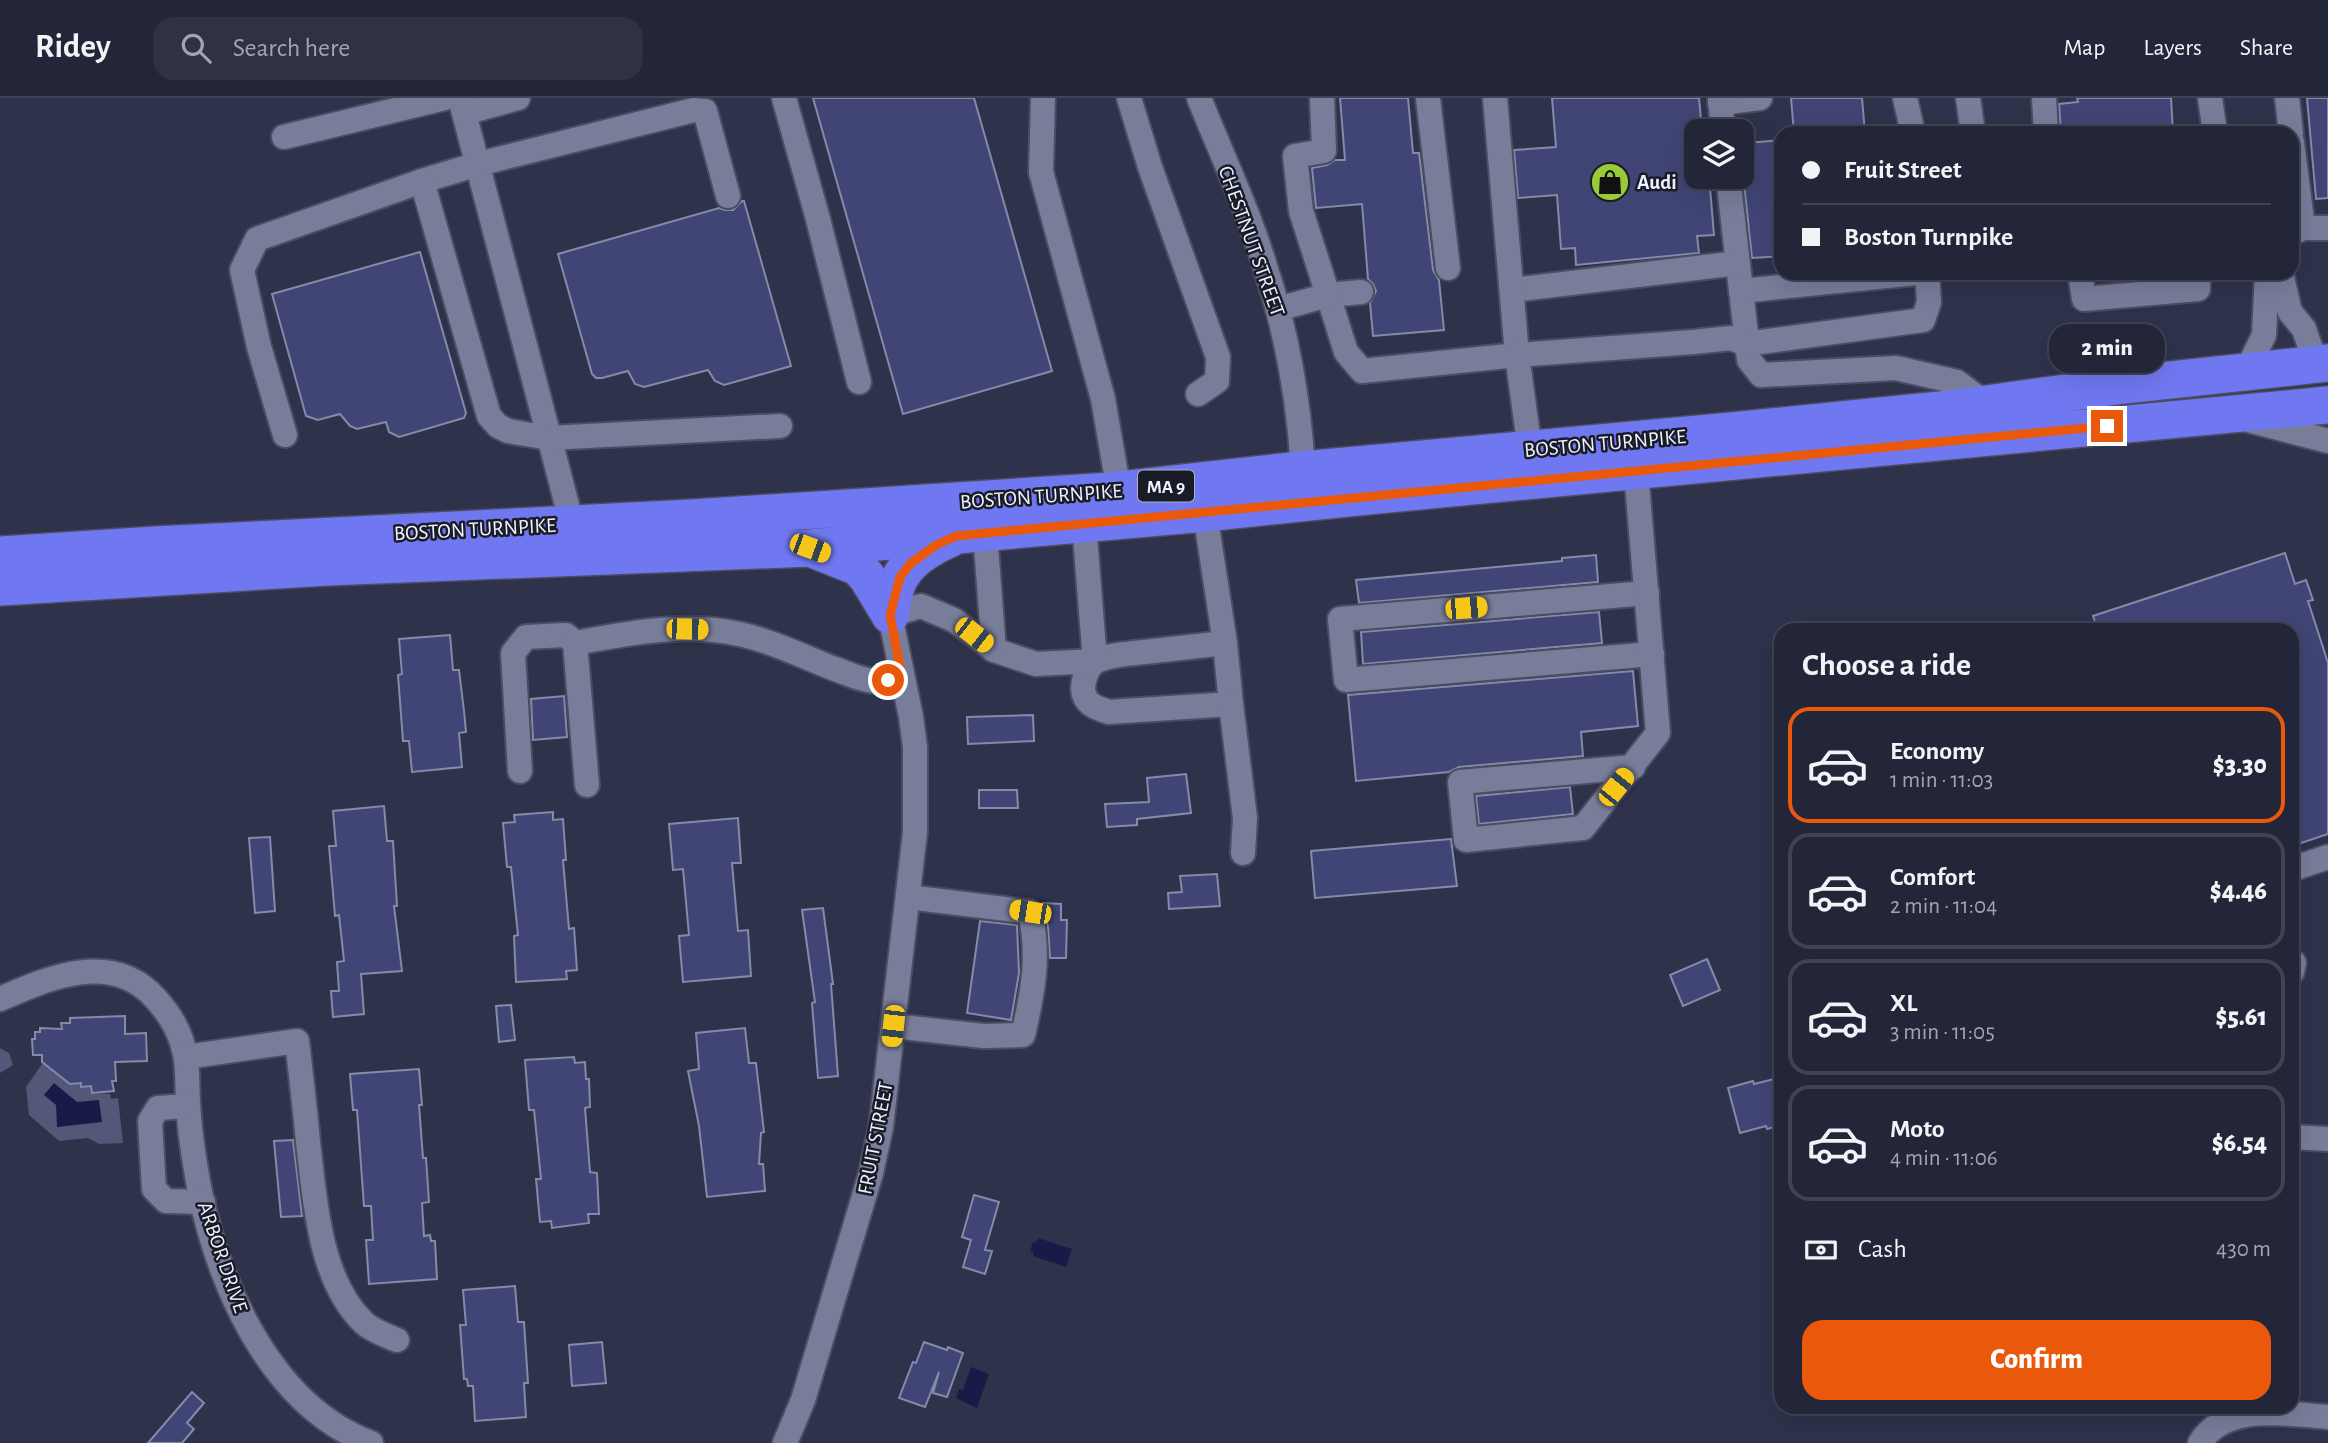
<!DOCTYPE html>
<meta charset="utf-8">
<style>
:root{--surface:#222638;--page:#2e3243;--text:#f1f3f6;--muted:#a2a5ae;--line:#3f4353;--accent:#ea580c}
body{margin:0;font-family:"Alegreya Sans",sans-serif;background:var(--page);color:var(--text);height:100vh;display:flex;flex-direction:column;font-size:26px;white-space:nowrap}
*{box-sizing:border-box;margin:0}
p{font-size:23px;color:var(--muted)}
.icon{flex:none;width:38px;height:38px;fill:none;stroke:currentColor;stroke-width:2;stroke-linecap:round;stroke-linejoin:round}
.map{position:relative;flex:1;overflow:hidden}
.panel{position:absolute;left:1774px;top:525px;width:525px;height:791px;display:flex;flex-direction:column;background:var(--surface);border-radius:21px;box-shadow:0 7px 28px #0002,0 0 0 2px var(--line)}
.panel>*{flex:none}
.hud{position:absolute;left:1774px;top:28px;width:525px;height:154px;border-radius:21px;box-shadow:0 7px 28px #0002,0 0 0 2px var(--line);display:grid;align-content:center;height:154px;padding:0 28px;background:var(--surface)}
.tools{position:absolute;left:1684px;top:21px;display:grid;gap:14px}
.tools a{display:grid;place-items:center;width:70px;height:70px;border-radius:14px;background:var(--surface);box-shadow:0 7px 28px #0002,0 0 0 2px var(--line);font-size:35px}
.end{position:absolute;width:32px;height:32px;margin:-16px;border:9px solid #ea580c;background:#fff;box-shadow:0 0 0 4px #fff}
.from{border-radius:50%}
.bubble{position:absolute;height:49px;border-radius:21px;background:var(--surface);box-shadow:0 7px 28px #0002,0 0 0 2px var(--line);font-size:23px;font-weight:800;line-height:49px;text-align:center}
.car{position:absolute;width:21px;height:42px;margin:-21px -10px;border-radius:9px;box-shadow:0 0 5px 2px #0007;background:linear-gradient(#f5c518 24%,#345 0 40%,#f5c518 0 76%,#345 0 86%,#f5c518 0)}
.hud b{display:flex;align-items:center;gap:24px;height:66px;font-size:26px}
.hud b+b{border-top:2px solid var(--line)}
.hud i{width:18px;height:18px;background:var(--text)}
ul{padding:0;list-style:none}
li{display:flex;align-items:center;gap:21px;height:116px;margin:0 14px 10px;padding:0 14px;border:4px solid var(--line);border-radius:21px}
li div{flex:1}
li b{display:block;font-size:26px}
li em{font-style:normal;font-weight:800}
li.current{border-color:var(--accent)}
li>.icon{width:63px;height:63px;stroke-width:1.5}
h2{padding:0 28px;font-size:32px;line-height:84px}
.pay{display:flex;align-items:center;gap:18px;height:77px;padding:0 28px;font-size:26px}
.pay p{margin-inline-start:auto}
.button{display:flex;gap:14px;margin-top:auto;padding:14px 28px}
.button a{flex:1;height:80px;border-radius:21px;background:var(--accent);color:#fff;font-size:28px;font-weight:800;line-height:80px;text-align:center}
header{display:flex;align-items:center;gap:42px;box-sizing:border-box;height:98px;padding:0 35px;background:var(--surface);border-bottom:2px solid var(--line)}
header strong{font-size:33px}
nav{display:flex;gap:38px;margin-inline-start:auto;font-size:24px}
.search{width:490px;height:63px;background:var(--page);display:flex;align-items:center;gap:18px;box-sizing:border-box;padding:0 24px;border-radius:21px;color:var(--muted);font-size:26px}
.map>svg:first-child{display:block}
</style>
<header>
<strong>Ridey</strong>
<div class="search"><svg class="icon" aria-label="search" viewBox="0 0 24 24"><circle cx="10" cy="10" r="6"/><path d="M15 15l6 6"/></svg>Search here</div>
<nav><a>Map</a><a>Layers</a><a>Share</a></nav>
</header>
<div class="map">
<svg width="2328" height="1345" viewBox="0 0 2328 1345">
<rect width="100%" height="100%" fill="#2e324b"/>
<g fill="#535879">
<polygon points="0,950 9,955 13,967 0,975"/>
<polygon points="42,966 58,966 62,980 65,982 68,980 81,985 81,989 91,988 92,995 110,996 111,1001 118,1000 123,1045 99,1046 88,1040 59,1043 29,1017 26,989"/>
</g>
<g fill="#191a47">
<polygon points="54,985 77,1004 99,1002 102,1024 57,1029 56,1007 44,997"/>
<polygon points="1038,1140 1072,1151 1066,1169 1033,1158 1034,1154 1030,1153 1033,1144 1036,1145"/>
<polygon points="971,1269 989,1276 977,1310 956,1300 959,1291 963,1292"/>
</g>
<g fill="#404576" stroke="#858aa8" stroke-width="2">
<polygon points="813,0 974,0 1052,273 903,316"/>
<polygon points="1340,0 1408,0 1413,55 1419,55 1433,172 1439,182 1444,232 1373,238 1370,205 1376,193 1373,186 1368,181 1362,106 1316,110 1312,70 1327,67 1335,62 1345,62"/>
<polygon points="1552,0 1699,0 1702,33 1696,33 1696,79 1706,79 1707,90 1710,90 1714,137 1697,138 1699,155 1576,167 1575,150 1561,151 1557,97 1518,100 1514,52 1556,49"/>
<polygon points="1791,0 1862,0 1865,35 1794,35"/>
<polygon points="2077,0 2171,0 2173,35 2061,35 2059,6 2078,4"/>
<polygon points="2307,0 2328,0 2328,100 2316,101"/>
<polygon points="1782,42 1782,158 1752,160 1744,85 1749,85 1746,45"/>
<polygon points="742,103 744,103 791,268 724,287 715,283 708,272 644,289 635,286 628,273 602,280 596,280 592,276 558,156 719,110 725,112 733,112"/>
<polygon points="420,154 466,315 464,320 399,339 389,334 386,324 357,331 350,328 340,316 318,322 306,318 272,196"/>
<polygon points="2285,455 2295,486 2306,482 2313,502 2308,503 2328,565 2328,736 2292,748 2292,532 2098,532 2093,518"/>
<polygon points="1596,457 1598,484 1359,505 1356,482 1562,463 1562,460"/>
<polygon points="1599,514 1602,545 1363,566 1361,534"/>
<polygon points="450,537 453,572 459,572 464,613 466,634 459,635 462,669 412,674 409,643 403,643 398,577 402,576 399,541"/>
<polygon points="1633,573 1638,628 1581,634 1583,658 1459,669 1449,674 1356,683 1348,597"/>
<polygon points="564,598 567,639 533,642 531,601"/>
<polygon points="1033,617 1034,643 968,646 967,619"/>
<polygon points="1186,676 1191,715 1137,721 1137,727 1107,729 1105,706 1149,704 1147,680"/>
<polygon points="1570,689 1573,716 1479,726 1476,698"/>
<polygon points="979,692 1017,692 1018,710 979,710"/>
<polygon points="384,708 387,743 393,743 397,808 394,808 402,873 361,876 364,916 333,919 331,893 339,893 337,864 344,863 339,817 335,818 329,748 336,748 333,713"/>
<polygon points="553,714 553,722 563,721 566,762 563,762 569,831 574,830 577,872 566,873 567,881 516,884 514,838 518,837 511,769 507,769 503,725 515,724 514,717"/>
<polygon points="738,720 741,765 732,765 738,833 748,832 751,878 683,884 679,838 689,837 683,771 673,772 669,726"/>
<polygon points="270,739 275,813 255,815 249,740"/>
<polygon points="1451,741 1457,788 1315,800 1311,753"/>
<polygon points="1217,776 1220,808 1169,811 1168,795 1182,794 1180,778"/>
<polygon points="1043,805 1061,806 1061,822 1067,822 1066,860 1050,860 1048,829"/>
<polygon points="823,810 833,886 831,886 838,978 818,980 812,905 815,904 802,812"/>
<polygon points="980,823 1017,827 1019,875 1011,922 967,915"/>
<polygon points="1707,861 1720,892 1683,908 1670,877"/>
<polygon points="511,907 515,942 499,944 496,908"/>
<polygon points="125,918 125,936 146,935 147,963 115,964 116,983 112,983 114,993 92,995 91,988 81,989 81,985 70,986 42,964 42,957 33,957 32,941 35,941 35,934 40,934 40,930 62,931 61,925 70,925 70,920"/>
<polygon points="745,930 749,965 756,965 764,1034 761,1035 759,1066 763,1066 765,1093 707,1099 699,1028 688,973 699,971 696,935"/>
<polygon points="574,959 575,965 585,964 586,981 589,981 590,1009 585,1010 590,1074 597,1075 599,1116 588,1116 589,1125 552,1130 551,1123 540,1124 536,1081 541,1081 534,1012 529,1012 525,962"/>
<polygon points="419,971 422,1007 419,1007 423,1060 426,1060 429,1104 422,1105 424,1138 430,1137 431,1143 435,1143 437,1181 369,1186 366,1142 373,1142 371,1108 364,1108 357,1012 353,1012 350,976"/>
<polygon points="1782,979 1782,1027 1767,1031 1766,1028 1740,1035 1728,990 1753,983 1754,986"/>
<polygon points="293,1042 302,1118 281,1119 274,1043"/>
<polygon points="974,1097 999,1104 985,1152 992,1153 985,1176 963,1169 971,1142 962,1139"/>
<polygon points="515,1188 518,1224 524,1224 528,1285 524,1285 526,1319 475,1323 473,1288 468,1288 467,1281 464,1281 460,1227 466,1227 463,1192"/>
<polygon points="602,1244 606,1285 572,1288 569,1247"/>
<polygon points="924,1244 947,1252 948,1249 963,1255 947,1299 933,1295 939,1274 925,1309 899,1300 913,1264 916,1265"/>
<polygon points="192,1294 204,1305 187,1325 194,1331 182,1345 148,1345"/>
</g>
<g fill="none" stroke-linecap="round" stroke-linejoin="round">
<g stroke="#4b4d62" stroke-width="28">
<g id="minor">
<polyline points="460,0 572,426"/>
<polyline points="784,0 818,121 859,284"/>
<polyline points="1043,0 1041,74 1103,301 1119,393"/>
<polyline points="1129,0 1150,69 1218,259 1217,283 1198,296"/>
<path d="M1199 0C1221 55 1248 112 1265 168 1287 235 1299 302 1303 372"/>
<polyline points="1428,0 1448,170"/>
<polyline points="1720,0 1723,33"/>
<polyline points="1905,0 1913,35"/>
<polyline points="1968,0 1973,35"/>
<polyline points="2044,0 2046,35"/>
<polyline points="2210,0 2215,35"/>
<polyline points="2287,0 2291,35"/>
<polyline points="1720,5 1760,0"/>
<polyline points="464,15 518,0"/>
<polyline points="284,39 445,0"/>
<polyline points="2292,44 2303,130"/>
<polyline points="1728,79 1749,262 1761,277 1896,270 1957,284 1986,306"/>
<polyline points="422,83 478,66 694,12 705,13 728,98"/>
<polyline points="2292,135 2303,130 2328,130"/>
<polyline points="2080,175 2084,201 2198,191 2198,175"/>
<polyline points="2281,175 2290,214 2304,231 2316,266"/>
<polyline points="1512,192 1738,165"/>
<polyline points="1741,193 1916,175"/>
<polyline points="1361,194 1328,197 1346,254 1362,273 1517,257 1495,0"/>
<polyline points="1278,211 1328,197 1301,113 1295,58 1324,53 1322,0"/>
<polyline points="2246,274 2264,237 2267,175"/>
<polyline points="2248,322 2328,343"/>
<polyline points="285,337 259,249 242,172 257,141 422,83 489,318 498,328 508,333 549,340 780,328"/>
<polyline points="1530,352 1517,257 1693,244 1731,240 1746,246 1923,222 1929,204 1927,175"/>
<path d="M1205 415 1225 545 1231 606 1109 614C1096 610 1084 606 1083 591 1083 581 1088 567 1097 563 1110 556 1129 556 1144 554 1171 551 1198 548 1225 545"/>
<polyline points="985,435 994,552 1036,566 1095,563 1084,426"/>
<polyline points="1647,495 1340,521 1346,582 1652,556"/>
<polyline points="1231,606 1245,720 1243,755"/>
<polyline points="1633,669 1460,684 1466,742 1583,730 1658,635 1636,373"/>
<polyline points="520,673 513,555 526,539 566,537 575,545"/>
<path d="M587 687 575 545C629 535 684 524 739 536 772 543 804 559 835 571 847 575 862 583 876 583 884 584 894 581 902 581"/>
<polyline points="2292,771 2328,759"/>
<polyline points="2292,874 2294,865"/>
<path d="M0 901C50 879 113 852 156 901 171 918 180 933 185 956 188 971 187 988 188 1003 189 1026 192 1049 196 1072 212 1174 267 1307 371 1345"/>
<path d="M893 928 984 938 1023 937C1033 894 1040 858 1030 814L908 799"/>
<path d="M186 959 297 943C301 977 305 1011 308 1044 315 1102 319 1182 364 1225 373 1233 385 1237 397 1242"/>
<polyline points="188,1008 158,1010 150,1023 154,1091 166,1103 203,1104"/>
<polyline points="2292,1039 2328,1041"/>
<polyline points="785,1345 803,1302 871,1075 881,1029 915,734 915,649 911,619 890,517 921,508 954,522 994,552"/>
<path d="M2200 1345C2225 1304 2288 1316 2328 1319"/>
</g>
</g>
<g stroke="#4b4d62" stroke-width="40">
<g id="highway">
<polyline points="815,452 858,469 867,479 890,517"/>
<polyline points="0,457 155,447 692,420 1111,393 1291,373 1721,334 1950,311 2124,287 2328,265"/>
<polyline points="0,489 327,469 810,450 1205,415 1367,398 2328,307"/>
<path d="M890 517C893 505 894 488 901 478 911 460 933 448 951 440"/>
</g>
</g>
<use href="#minor" stroke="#787d9a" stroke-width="24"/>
<use href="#highway" stroke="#7078f1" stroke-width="37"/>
</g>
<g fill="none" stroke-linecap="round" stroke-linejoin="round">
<polyline stroke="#ea580c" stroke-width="9" points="888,582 902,580 890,517 900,479 911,465 936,447 956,438 2107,328"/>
</g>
<defs>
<g id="shop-disc" transform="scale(2.0125)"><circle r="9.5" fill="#98cb37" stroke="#191b26"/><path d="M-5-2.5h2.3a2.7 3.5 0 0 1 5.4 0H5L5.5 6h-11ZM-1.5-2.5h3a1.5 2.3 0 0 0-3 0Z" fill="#111"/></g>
</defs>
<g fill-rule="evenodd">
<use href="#shop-disc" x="1610" y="84"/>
</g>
<g text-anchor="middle" stroke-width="5" stroke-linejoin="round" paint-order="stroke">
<rect fill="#191b26" stroke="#aeb1bd" stroke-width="2" x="1138" y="372.5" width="56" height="31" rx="5"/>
<g font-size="19" font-weight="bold" fill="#eef1fe">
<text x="1166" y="395">MA 9</text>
</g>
<g font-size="21" font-weight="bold" fill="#eef1fe" stroke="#191b26" text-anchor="start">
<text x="1637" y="91">Audi</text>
</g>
<g font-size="21" fill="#eef1fe" stroke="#191b26">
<text transform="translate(1252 143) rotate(70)" y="7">CHESTNUT STREET</text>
<text transform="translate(1605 345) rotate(-5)" y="7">BOSTON TURNPIKE</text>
<text transform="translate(1041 398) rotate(-4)" y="7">BOSTON TURNPIKE</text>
<text transform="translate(475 431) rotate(-3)" y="7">BOSTON TURNPIKE</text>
<text transform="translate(875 1040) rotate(-79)" y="7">FRUIT STREET</text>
<text transform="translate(223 1159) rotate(71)" y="7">ARBOR DRIVE</text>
</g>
</g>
</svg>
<div class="tools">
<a><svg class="icon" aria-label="layers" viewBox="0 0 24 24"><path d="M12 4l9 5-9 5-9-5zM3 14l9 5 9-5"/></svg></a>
</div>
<i class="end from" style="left:888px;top:582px"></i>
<i class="end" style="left:2107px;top:328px"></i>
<div class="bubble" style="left:2049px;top:226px;width:116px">2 min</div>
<i class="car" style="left:810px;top:450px;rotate:110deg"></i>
<i class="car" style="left:1466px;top:510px;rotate:85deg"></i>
<i class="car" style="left:687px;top:531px;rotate:91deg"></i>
<i class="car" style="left:974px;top:537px;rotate:128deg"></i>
<i class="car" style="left:1616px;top:689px;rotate:39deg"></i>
<i class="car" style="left:1030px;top:814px;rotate:279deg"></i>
<i class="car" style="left:893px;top:928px;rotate:186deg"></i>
<div class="hud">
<b><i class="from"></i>Fruit Street</b>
<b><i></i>Boston Turnpike</b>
</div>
<section class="panel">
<h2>Choose a ride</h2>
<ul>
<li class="current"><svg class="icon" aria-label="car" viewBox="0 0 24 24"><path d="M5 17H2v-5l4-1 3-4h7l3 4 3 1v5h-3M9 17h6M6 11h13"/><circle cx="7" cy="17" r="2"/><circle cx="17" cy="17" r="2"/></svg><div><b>Economy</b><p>1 min · 11:03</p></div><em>$3.30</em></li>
<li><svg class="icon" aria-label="car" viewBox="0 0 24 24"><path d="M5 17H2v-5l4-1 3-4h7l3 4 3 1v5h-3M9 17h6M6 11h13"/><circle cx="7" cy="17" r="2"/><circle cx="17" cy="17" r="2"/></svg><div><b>Comfort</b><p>2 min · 11:04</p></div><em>$4.46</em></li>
<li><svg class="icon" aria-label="car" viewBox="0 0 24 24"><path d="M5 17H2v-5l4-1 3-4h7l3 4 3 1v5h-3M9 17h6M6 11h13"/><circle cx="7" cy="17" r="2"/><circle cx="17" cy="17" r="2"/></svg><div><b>XL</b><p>3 min · 11:05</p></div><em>$5.61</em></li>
<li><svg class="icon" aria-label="car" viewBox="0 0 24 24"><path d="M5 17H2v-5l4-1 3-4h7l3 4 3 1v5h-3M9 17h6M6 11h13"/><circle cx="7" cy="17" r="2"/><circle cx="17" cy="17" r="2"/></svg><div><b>Moto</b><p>4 min · 11:06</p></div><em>$6.54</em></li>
</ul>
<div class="pay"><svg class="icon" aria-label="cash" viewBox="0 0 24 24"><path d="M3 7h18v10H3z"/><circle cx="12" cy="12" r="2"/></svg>Cash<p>430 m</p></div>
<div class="button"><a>Confirm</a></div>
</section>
</div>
